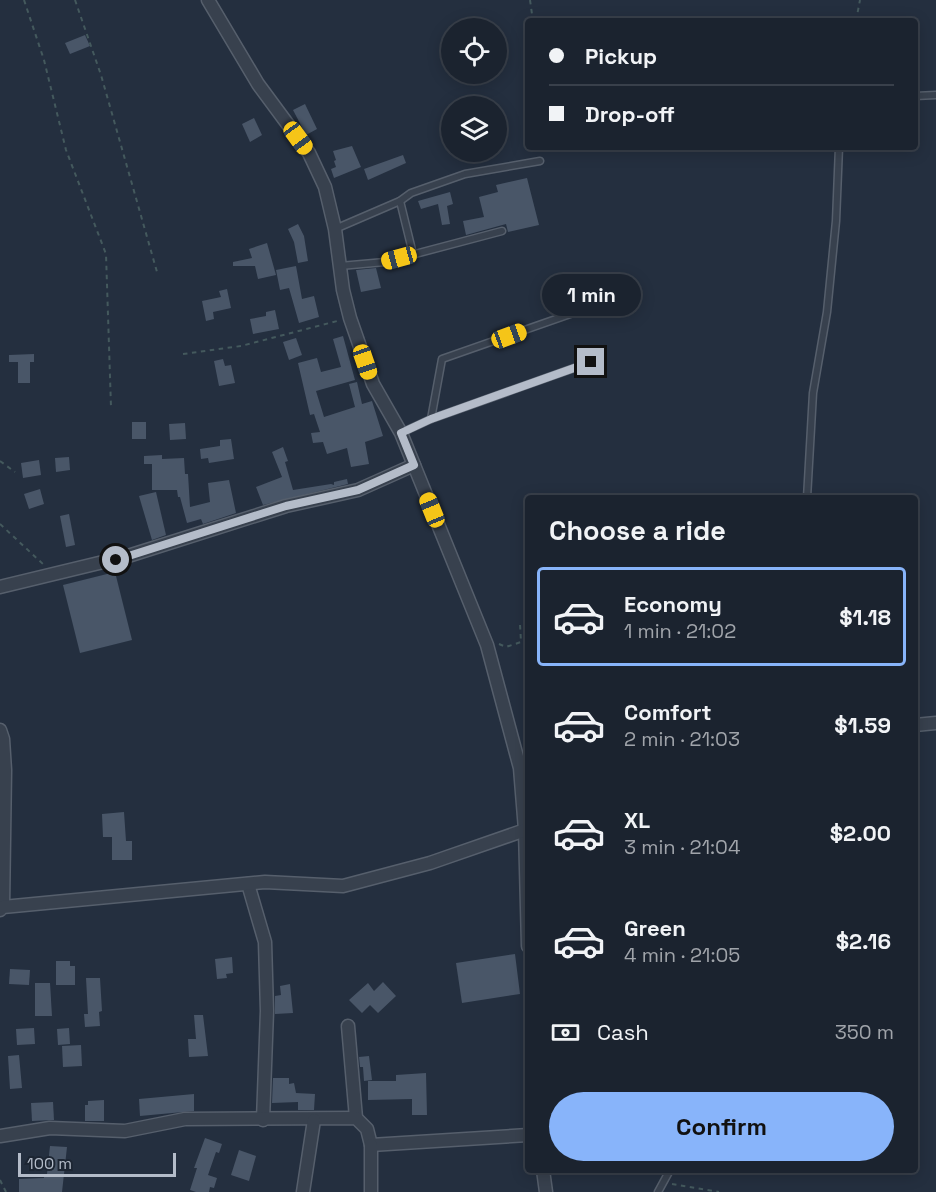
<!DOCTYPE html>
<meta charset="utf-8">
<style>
:root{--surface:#1b232f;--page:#242b37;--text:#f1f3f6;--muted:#a0a4aa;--line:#39404b;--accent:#88b4fa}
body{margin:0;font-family:"Space Grotesk",sans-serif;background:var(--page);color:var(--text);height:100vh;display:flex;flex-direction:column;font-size:22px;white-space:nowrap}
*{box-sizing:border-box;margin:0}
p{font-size:20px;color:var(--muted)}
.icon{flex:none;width:33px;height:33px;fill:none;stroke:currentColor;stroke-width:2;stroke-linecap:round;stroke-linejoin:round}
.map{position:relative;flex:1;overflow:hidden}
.drawer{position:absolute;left:525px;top:495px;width:393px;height:678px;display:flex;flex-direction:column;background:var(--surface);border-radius:6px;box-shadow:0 3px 15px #0003,0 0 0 2px var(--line)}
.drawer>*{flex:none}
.hud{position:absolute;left:525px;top:18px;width:393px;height:132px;border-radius:6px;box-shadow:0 3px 15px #0003,0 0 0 2px var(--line);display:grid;align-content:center;height:132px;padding:0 24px;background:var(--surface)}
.tools{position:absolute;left:441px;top:18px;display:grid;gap:12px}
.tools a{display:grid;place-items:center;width:66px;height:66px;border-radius:50%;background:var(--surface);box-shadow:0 3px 15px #0003,0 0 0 2px var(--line);font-size:30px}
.scale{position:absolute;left:18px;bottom:15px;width:158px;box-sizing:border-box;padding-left:6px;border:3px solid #b4bcc9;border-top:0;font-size:16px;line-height:21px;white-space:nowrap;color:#b4bcc9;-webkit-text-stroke:4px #1d2633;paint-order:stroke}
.end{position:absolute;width:27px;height:27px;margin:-14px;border:8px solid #b4bcc9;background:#111;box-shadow:0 0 0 3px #111}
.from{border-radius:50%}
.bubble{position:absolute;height:42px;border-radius:21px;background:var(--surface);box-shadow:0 3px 15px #0003,0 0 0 2px var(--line);font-size:20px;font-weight:600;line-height:42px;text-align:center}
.car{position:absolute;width:18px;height:36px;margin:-18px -9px;border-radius:8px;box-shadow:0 0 4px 2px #0007;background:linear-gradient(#f5c518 24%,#345 0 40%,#f5c518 0 76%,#345 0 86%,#f5c518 0)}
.hud b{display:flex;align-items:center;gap:21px;height:57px;font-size:22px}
.hud b+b{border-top:2px solid var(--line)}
.hud i{width:15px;height:15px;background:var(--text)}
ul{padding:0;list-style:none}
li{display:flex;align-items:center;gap:18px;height:99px;margin:0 12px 9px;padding:0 12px;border:3px solid transparent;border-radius:6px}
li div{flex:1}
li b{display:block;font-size:22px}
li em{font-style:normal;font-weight:600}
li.current{border-color:var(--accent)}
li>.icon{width:54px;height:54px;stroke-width:1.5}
h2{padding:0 24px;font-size:27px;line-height:72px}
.pay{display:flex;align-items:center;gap:15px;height:66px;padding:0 24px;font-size:22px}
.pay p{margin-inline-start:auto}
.cta{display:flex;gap:12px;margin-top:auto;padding:12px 24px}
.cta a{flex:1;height:69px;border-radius:36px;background:var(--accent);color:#111;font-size:24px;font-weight:600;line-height:69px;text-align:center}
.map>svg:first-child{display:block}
</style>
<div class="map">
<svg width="936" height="1192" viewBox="0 0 936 1192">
<rect width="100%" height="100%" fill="#242f3f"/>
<g fill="#495668">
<polygon points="85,35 90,46 70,54 65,43"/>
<polygon points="305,104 317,129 306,135 293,110"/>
<polygon points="254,118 262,135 250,142 242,124"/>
<polygon points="352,146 361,167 334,178 331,169 336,167 334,161 336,160 333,151"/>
<polygon points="403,155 406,163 368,180 364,169"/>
<polygon points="527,178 539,225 508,232 506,224 466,235 463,221 484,217 479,197 498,192 496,185"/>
<polygon points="450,192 453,204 447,206 450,224 442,225 438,204 421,209 418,201"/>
<polygon points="298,224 304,236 308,261 298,263 294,242 288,229"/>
<polygon points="267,243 276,275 258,279 255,266 233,266 233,262 252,258 249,249"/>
<polygon points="296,266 302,299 314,296 319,317 299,323 289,288 280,290 276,270"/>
<polygon points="376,268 381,288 361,292 356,270"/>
<polygon points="227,289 231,308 213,312 214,319 206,321 202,301 221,297 219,291"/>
<polygon points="275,310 279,329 253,334 250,319 266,316 266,312"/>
<polygon points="343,336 355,380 316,391 324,417 355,407 349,384 357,382 362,404 372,401 383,436 365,442 369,464 351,467 347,448 327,454 323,442 313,443 311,433 320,432 314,414 310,415 298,363 317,358 321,372 341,367 333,339"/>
<polygon points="296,338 302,355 289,360 283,342"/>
<polygon points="34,354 34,362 30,362 30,383 18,383 18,362 9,362 9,355"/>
<polygon points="223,359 225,366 231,365 235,383 219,386 214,361"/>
<rect x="132" y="422" width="14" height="17"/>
<polygon points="185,423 186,439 170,440 169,424"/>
<polygon points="231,439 234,459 209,463 208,458 201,459 200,449 220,446 220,440"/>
<polygon points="283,447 288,461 285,462 293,490 331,484 334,485 334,482 347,479 348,484 263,505 256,487 282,477 272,452"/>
<polygon points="162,455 162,459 184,458 185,474 188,474 190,507 210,502 208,483 229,480 236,513 203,524 201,519 187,523 180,497 178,497 177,490 152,490 152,464 144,464 144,456"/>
<polygon points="69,457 70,470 56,472 55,458"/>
<polygon points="39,460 41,475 23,478 21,463"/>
<polygon points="40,489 44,504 29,509 24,494"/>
<polygon points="156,492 166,535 152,540 139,496"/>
<polygon points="69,514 75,545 66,547 60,516"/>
<polygon points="115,572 132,640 80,653 63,585"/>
<polygon points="124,812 126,841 132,841 132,860 112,860 112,837 103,837 102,814"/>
<polygon points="515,954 520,994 462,1003 456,963"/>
<polygon points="232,957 233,973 226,974 227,978 217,979 215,959"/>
<polygon points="56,961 70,961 70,966 75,966 75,985 56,985"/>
<polygon points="10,969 30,970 29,985 9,984"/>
<polygon points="86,978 100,978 102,1011 99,1012 100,1026 85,1027 84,1014 88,1014"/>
<polygon points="383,982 396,996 378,1013 370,1005 362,1013 349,1000 368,983 374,991"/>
<polygon points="35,983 50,983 52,1016 35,1016"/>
<polygon points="290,984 293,1013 275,1014 275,996 281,995 280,986"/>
<polygon points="194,1015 203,1015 208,1056 189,1057 188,1039 196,1039"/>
<polygon points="34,1028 35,1044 17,1045 16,1029"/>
<polygon points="69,1028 70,1044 58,1045 57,1029"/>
<polygon points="81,1045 82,1066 63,1067 62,1046"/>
<polygon points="19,1055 22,1088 10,1089 8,1056"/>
<polygon points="369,1056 372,1080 364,1081 363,1067 360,1067 359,1057"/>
<polygon points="426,1073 427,1115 412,1115 412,1099 368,1100 368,1081 396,1081 396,1075"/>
<polygon points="273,1078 289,1078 289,1084 294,1083 296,1093 315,1094 314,1110 298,1110 298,1102 272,1103"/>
<polygon points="194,1094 194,1111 140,1116 139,1099"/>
<polygon points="104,1100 104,1121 85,1121 85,1105 88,1105 88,1101"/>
<polygon points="53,1102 54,1120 32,1121 31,1103"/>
<polygon points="205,1138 222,1144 219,1153 216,1152 208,1175 217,1178 214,1188 210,1187 209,1192 196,1192 190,1190 197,1168 194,1168"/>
<polygon points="50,1146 67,1147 62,1192 19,1192 19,1179 44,1178 44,1174 47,1174"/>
<polygon points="239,1150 256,1156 249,1181 231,1175"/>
</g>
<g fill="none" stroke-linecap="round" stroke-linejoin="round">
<g stroke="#565f6c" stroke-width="9">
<g id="lane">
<polyline points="915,96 936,95"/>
<polyline points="400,201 413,254"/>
<polyline points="335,229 400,201 411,193 465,174 540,161"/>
<polyline points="340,266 385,262 502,231"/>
<polyline points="431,419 442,359 576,312"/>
<polyline points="401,433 431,419 591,362"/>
<polyline points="807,498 813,393 827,312 836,221 839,147"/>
<polyline points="658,1192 670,1170"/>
</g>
</g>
<g stroke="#565f6c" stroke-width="15">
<g id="street">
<polyline points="208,0 258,84 309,153 325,187 335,229 343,290 350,318 373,384 401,433 487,645 520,768 525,830 528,946"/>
<polyline points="0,587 128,556 286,506 358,490 414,465"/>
<polyline points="915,725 936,723"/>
<polyline points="0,730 3,739 5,770 3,907"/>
<polyline points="248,884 265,942 267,1011 263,1120"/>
<polyline points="0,910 3,907 265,882 343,886 430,863 528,829"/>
<polyline points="348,1026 356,1118"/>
<polyline points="0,1136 50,1128 125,1131 185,1119 356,1118 367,1129 371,1145 528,1135"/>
<polyline points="543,1170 546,1192"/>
<polyline points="303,1192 314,1120"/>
<polyline points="371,1192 371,1145"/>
</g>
</g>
<g stroke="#44595d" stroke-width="2" stroke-dasharray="4.5 4.5" stroke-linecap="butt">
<polyline points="24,0 44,60 66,150 106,254 111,407"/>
<polyline points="75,0 101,75 157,272"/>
<polyline points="530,0 532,14"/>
<polyline points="856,21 860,0"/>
<polyline points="183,354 241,346 341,320"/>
<polyline points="0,461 15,472"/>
<polyline points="0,524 44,565"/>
<polyline points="499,644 506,647 521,642 520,624 528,621"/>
<polyline points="0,1180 6,1192"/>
<polyline points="672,1184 719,1192"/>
</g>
<use href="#lane" stroke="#38414e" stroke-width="6"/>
<use href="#street" stroke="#38414e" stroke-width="12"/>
</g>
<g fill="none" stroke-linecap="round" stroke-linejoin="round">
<polyline stroke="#b4bcc9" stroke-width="8" points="116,560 286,506 358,490 414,465 401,433 431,419 591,362"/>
</g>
</svg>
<div class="tools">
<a><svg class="icon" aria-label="locate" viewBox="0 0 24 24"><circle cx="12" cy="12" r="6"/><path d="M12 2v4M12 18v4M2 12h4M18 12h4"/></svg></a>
<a><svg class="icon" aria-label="layers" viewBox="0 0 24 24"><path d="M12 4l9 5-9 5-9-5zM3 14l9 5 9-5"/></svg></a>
</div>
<div class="scale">100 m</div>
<i class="end from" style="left:116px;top:560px"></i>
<i class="end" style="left:591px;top:362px"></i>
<div class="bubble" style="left:542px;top:274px;width:99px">1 min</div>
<i class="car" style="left:298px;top:138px;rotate:144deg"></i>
<i class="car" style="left:399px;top:258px;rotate:255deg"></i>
<i class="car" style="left:509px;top:336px;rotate:70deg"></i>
<i class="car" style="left:365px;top:362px;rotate:161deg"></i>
<i class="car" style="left:432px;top:510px;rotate:338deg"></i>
<div class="hud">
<b><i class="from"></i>Pickup</b>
<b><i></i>Drop-off</b>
</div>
<section class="drawer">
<h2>Choose a ride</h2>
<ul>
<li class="current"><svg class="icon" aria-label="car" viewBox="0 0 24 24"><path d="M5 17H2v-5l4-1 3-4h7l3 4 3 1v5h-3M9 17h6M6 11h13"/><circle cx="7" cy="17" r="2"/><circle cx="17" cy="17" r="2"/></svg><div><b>Economy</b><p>1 min · 21:02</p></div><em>$1.18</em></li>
<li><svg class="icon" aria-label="car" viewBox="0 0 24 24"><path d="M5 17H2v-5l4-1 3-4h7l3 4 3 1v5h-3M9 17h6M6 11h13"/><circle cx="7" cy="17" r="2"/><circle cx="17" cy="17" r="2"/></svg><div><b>Comfort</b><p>2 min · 21:03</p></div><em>$1.59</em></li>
<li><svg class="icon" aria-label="car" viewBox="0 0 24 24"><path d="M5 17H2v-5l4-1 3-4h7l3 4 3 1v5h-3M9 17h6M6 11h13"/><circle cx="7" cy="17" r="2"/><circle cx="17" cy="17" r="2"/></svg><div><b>XL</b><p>3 min · 21:04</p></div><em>$2.00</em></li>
<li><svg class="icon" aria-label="car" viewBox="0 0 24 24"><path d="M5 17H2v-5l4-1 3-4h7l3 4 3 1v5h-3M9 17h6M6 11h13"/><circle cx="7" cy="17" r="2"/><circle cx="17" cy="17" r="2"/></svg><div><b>Green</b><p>4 min · 21:05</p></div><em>$2.16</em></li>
</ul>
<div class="pay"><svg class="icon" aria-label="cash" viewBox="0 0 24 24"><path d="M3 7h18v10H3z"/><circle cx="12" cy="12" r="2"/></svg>Cash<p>350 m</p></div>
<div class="cta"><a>Confirm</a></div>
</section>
</div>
